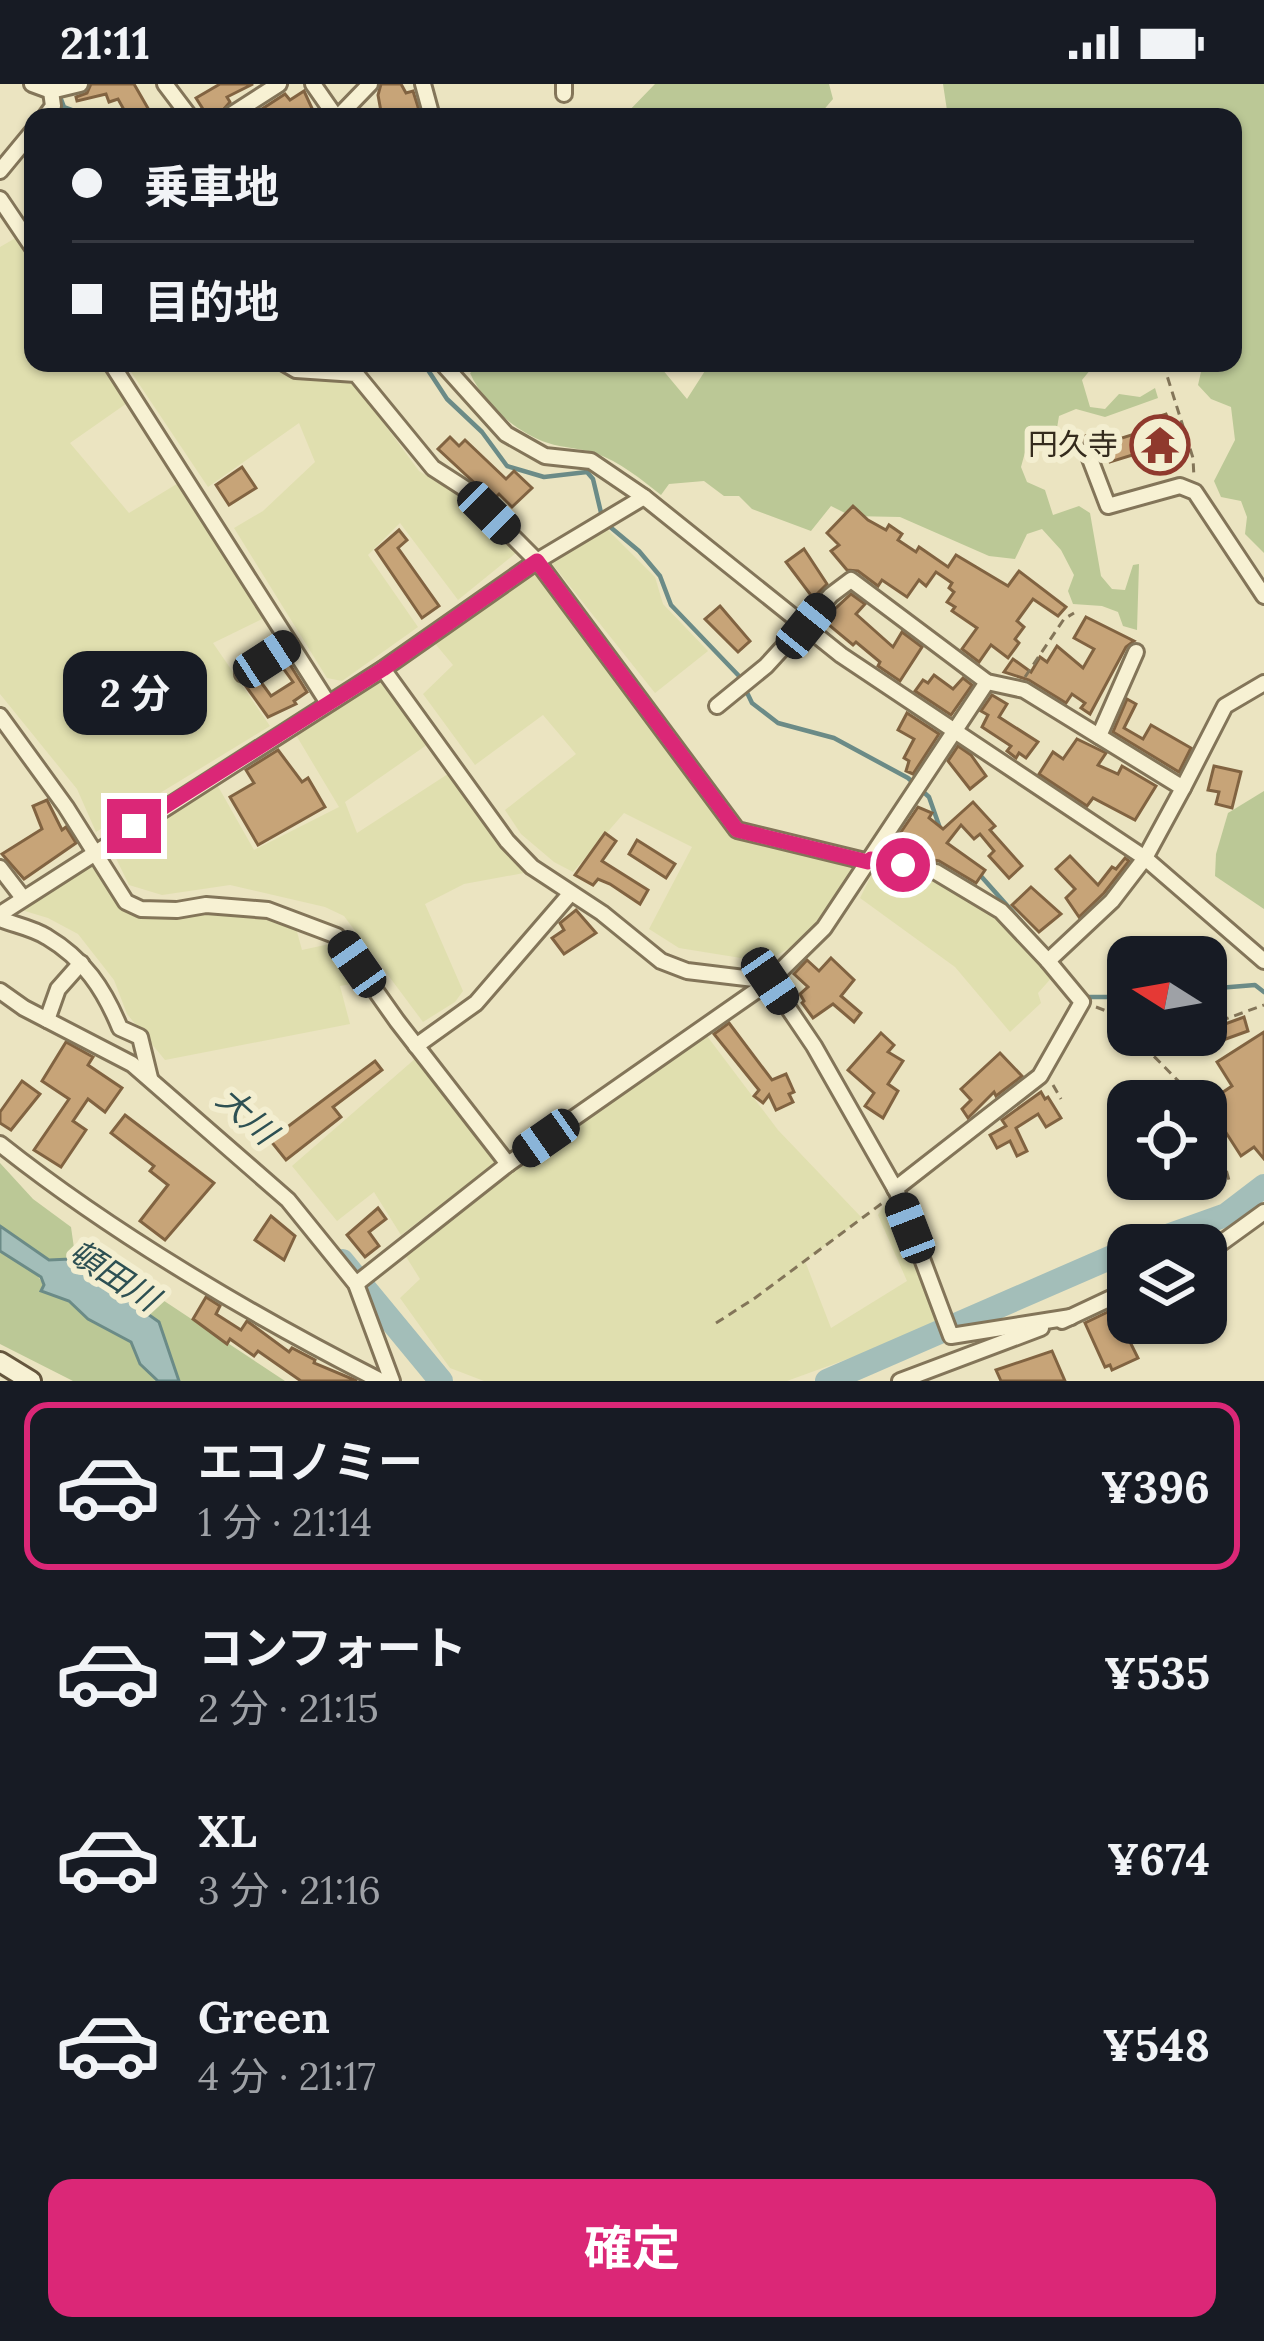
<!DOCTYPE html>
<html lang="ja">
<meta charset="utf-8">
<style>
:root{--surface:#171b24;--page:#242831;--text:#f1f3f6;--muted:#9ea1a6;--line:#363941;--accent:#db2777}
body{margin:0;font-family:Lora,"Noto Sans JP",serif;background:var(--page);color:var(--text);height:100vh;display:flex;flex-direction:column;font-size:45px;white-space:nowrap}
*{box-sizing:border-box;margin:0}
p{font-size:39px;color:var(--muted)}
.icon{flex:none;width:66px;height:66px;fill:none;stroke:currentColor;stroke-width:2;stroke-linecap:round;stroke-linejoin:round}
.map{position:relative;height:1297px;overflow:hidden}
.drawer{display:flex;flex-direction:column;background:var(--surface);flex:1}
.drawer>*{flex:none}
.banner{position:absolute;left:24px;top:24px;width:1218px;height:264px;border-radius:24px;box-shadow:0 3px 9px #0004;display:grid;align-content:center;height:264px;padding:0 48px;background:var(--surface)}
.needle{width:78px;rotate:281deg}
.controls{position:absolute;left:1107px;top:852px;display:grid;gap:24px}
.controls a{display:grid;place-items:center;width:120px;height:120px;border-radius:24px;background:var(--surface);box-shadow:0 3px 9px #0004;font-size:60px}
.end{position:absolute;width:54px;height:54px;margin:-27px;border:15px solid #db2777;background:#fff;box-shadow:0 0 0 6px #fff}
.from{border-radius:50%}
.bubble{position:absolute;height:84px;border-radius:24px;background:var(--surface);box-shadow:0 3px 9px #0004;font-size:39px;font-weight:700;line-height:84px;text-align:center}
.car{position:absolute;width:36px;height:72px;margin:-36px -18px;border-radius:15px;box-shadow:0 0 9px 3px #0007;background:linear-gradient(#222 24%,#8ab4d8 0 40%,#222 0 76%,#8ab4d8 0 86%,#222 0)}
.banner b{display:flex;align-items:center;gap:42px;height:114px;font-size:45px}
.banner b+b{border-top:3px solid var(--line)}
.banner i{width:30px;height:30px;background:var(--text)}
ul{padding:21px 0 0;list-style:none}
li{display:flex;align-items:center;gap:36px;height:168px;margin:0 24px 18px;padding:0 24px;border:6px solid transparent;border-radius:24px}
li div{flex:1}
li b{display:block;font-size:45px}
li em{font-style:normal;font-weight:700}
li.on{border-color:var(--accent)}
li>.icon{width:108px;height:108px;stroke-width:1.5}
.button{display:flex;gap:24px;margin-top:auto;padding:24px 48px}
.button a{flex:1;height:138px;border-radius:24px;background:var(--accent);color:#fff;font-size:48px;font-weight:700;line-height:138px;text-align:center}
.status{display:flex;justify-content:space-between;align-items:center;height:84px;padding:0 60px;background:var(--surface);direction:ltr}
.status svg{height:33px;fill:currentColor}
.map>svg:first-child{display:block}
</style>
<div class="status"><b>21:11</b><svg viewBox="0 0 49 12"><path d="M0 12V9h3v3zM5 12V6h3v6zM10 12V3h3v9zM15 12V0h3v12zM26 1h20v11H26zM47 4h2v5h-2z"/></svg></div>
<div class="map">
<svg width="1264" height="1297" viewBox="0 0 1264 1297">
<rect width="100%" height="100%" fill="#ebe4c1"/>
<g fill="#e0dfaf">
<polygon points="19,152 33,174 33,279 105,279 130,317 70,359 129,429 180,398 266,533 213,559 270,642 96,748 77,705 0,610 0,163"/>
<polygon points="125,279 266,279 286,291 354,299 419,387 465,415 516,469 458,516 400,439 368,471 418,543 342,597 327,594 234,444 263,427 315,378 299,339 208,403"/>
<polygon points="605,443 655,493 663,520 708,567 655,609 550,477"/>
<polygon points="536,485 584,545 734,752 861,781 800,858 765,878 679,864 649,845 692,763 624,729 573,788 554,778 521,750 505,726 576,670 543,631 475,681 423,610 453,581 432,556"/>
<polygon points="381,590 431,658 345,718 357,749 451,688 529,788 464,800 425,820 463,907 455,918 423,938 344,832 325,823 230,801 162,811 129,801 110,762 215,697 254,766 339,723 293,646"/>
<polygon points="92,773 119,820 132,827 204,826 267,831 296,844 302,866 334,859 362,898 340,902 350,940 165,976 127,930 114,896 78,850 48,834 15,824"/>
<polygon points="877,780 933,792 999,831 1054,891 1038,909 1041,919 1010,948 955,883 860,814"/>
<polygon points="707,952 778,1046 862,1134 805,1177 831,1244 907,1197 878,1131 889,1114 938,1242 787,1297 484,1297 450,1284 400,1214 420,1195 405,1171 507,1088"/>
<polygon points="416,974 495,1079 401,1151 374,1108 337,1137 292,1082"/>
</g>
<g fill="#bbc896">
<path d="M655 0H829L833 15 821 29C791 31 762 15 736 33H623Z"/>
<polygon points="943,0 1264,0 1264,469 1245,450 1247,433 1241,417 1221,413 1214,397 1235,356 1231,323 1211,315 1198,301 1203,279 1233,279 1233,33 948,33"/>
<path d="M484 279H657L687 315 710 279H1096L1082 296 1090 323 1105 325 1119 310 1140 313 1155 304 1158 314 1105 333 1076 325 1059 332 1057 344 1030 350 1021 383 1027 398 1045 406 1053 431 1079 422 1090 429 1101 492 1112 505 1125 506 1133 481 1139 480 1137 546 1123 542 1118 528 1102 522 1073 520 1068 507 1074 491 1061 466 1042 445 1027 450 1015 475 989 472 900 433 851 432 831 422 811 447 752 425 739 412H724L704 397 669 400 661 411C641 395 620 378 595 369 580 364 563 364 548 359 515 348 484 320 470 289Z"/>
<polygon points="1264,707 1264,825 1215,792 1216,770 1228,729"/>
<polygon points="0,1079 33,1115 71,1143 74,1164 128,1193 285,1297 179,1297 159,1238 49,1176 0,1142"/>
<polygon points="0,1167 37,1191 44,1201 42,1207 69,1217 88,1235 131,1257 140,1280 158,1297 73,1297 0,1260"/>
</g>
<polygon fill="#a3beb9" stroke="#6b8b87" stroke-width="3" points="0,1142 49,1176 70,1175 159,1238 179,1297 158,1297 140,1280 131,1258 88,1235 69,1217 41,1207 44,1201 41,1193 0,1167"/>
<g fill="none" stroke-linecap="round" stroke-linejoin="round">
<g stroke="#6b8b87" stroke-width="4.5">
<polyline points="59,10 64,23 91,33"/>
<polyline points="303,279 329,281"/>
<polyline points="352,284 410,279 426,283 447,315 482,348 507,382 544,393 587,388 593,395 603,437 639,467 660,492 671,521 739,592 752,619 778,639 834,654 908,694 929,713 941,747"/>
<polyline points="980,791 1036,854"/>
<polyline points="1206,905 1255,901 1264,908"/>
<polyline points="1086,913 1128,913"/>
</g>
<g stroke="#a3beb9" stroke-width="24">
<polyline points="1142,1161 1226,1131 1264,1102"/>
<polyline points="342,1177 441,1297"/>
<polyline points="827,1297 1128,1166"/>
</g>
</g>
<g fill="#c7a478" stroke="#816341" stroke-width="3">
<polygon points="91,0 134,0 153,33 128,33 118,15 109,18 106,10 77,17 76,13 87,9"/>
<polygon points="220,0 253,0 227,13 230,18 217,33 208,33 196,14"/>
<polygon points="381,0 401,0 406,9 413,7 419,26 404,33 382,33 378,11"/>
<polygon points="304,7 316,33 268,33 262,25 285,10 290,16"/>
<polygon points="1166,330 1183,373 1170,378 1165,361 1110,378 1105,364 1098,364 1093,358 1084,356 1077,362 1077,353 1116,348 1119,355 1154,344 1151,335"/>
<polygon points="450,353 459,362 465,356 506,395 514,387 532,404 512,423 499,410 493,416 438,365"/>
<polygon points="242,383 256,404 229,421 216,401"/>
<polygon points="853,422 868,436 886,446 889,441 902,450 898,456 916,468 919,463 948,483 956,471 1008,502 1019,487 1066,523 1058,532 1033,515 1017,537 1024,543 1015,555 1019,559 1008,574 991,561 979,578 962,565 977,544 952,527 955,523 947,518 954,508 949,504 952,499 936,488 926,502 919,496 907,513 882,496 878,502 858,487 847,486 831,467 839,461 827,449"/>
<polygon points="399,446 407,456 398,464 439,522 422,534 376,466"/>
<polygon points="804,465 827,500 813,514 786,478"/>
<polygon points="851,510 865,520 856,530 893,563 902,548 922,563 900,597 878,582 880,578 856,558 853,561 823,536"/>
<polygon points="720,522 750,557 738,568 705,535"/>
<polygon points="1086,533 1134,557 1126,563 1090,630 1081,624 1085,619 1072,610 1066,619 1029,596 1004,588 1013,575 1031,588 1040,573 1047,578 1057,562 1083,584 1094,565 1074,554"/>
<polygon points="289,579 307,608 294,617 296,620 268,633 245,601 258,594 271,612 293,598 283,584"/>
<polygon points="934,591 953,605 963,594 972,601 951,631 915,607 923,596 928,599"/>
<polygon points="992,611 1007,620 999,633 1038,658 1026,674 1019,669 1016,674 1007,667 1011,662 982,643 988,631 981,627"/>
<polygon points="1127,615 1136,620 1124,644 1143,655 1151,641 1191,664 1179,688 1113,648"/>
<polygon points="907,629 939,650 913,690 906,687 909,677 904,674 914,655 898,646"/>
<polygon points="1077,655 1106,669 1098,681 1118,690 1122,682 1156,702 1135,736 1093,714 1087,722 1039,690 1053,668 1063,675"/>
<polygon points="958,662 971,671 986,692 970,705 948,677"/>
<polygon points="278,666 302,698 308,694 325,723 258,761 230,713 254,699 246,686"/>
<polygon points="1214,682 1241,688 1232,724 1216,720 1219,708 1208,706"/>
<polygon points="47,716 62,746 66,743 76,759 24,795 2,770 42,745 33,722"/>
<polygon points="973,718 995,742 990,746 1022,782 1009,794 989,772 994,767 980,750 974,755 961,741 947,759 985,786 976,799 939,777 898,769 907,756 899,751 918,723 932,729 929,734 943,745"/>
<polygon points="605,749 616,757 602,777 648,806 640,820 610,800 598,795 593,801 575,791"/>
<polygon points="637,756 675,780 666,794 629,770"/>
<polygon points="1070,772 1098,801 1112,783 1116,785 1125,774 1129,777 1104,809 1079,833 1066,814 1075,805 1056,785"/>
<polygon points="1031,803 1061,830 1039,848 1012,821"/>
<polygon points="576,826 596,849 564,870 552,854 564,846 560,839"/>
<polygon points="831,874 854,896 841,912 861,929 854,938 833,920 813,934 802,919 804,917 800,910 808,903 794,890 807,876 819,887"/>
<polygon points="1210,912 1217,943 1244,933 1248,947 1212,960 1206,945 1206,913"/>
<polygon points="729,939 772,996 786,990 794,1008 789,1010 793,1018 776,1026 769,1011 763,1019 754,1012 759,1006 714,950"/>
<polygon points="1264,948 1264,1075 1254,1063 1241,1072 1207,1019 1232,1002 1217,978"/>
<polygon points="881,949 894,961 888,968 903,977 888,1000 898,1007 883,1034 865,1022 874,1009 848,986"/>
<polygon points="66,958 93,973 88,981 122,1004 105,1028 88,1015 73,1037 86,1046 61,1083 34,1066 69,1015 42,997"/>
<polygon points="1000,969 1022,992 996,1012 994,1008 968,1034 962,1025 971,1016 961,1005"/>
<polygon points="375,977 382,986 333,1023 341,1033 286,1076 270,1056"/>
<polygon points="22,997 40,1010 11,1046 0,1039 0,1028"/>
<polygon points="1041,1008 1045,1015 1048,1013 1061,1034 1046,1043 1038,1030 1016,1044 1027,1067 1017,1072 1010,1057 997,1064 990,1051 1006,1042 1002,1036"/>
<polygon points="125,1031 214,1099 165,1156 140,1137 168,1101 150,1087 154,1082 111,1049"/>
<polygon points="378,1124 386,1135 369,1148 379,1162 365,1173 347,1151"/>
<polygon points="271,1132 295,1152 284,1176 255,1156"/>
<polygon points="206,1213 220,1222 216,1230 241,1246 247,1237 289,1268 292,1264 315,1276 314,1279 357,1297 301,1297 258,1267 254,1272 230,1255 227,1260 193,1235"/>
<polygon points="1114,1225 1117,1232 1124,1229 1135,1254 1129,1256 1138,1274 1112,1286 1110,1281 1105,1283 1085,1239"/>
<polygon points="1052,1267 1065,1297 1001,1297 996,1286"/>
</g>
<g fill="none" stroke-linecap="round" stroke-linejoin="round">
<g stroke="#837559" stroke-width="20">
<g id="street">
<polyline points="32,0 51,7 80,0"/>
<polyline points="165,0 190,33"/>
<polyline points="313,0 336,33"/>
<polyline points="423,0 432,33"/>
<polyline points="564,10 564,0"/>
<polyline points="45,33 53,22 51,7"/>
<polyline points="228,33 279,0"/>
<polyline points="338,33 370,0"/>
<polyline points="0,87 33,47"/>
<polyline points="0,115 33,164"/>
<polyline points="111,279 328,619"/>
<polyline points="284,279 296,286 356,290 433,384 464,404 537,477 737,746 869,778"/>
<polyline points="442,279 506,350 545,372 591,377 644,413 841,571 1145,774 1264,877"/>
<polyline points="1087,367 1108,422 1180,402 1195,408 1264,512"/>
<polyline points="383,585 507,757 532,783 602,829 661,877 687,887 770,897 814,962 897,1108 951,1252 1071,1233"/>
<polyline points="243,590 290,560"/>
<polyline points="717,622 766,582 831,511 851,496 987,598 1024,606 1183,704 1145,774 1112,817 1048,877 1001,827 936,788 871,775"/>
<polyline points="0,632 66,723 126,818 141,825 177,826 206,821 268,826 337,852 397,937 508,1080"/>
<polyline points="1099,652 1136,568"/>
<polyline points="1183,704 1225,622 1264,599"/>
<polyline points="0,784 23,814"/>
<polyline points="0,830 383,585 537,477 644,413"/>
<path d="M0 835C15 841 33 844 47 853 84 875 104 905 120 944L140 953 150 994"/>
<polyline points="0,907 24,924 132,980 288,1116 356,1200 392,1297"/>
<polyline points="47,936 58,905 81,879"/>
<polyline points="416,962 476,919 570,810"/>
<path d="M0 1060C112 1149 253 1232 381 1297"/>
<polyline points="895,1105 1040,992 1082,918 1048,877"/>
<polyline points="1206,1170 1264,1128"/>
<polyline points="356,1200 508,1080 770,897 824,844 987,598"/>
<polyline points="1062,1237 1128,1206"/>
<polyline points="900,1297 1041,1244"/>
</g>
</g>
<g stroke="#65563d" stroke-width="24">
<polyline id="secondary" points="0,1278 31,1297"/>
</g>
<g stroke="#837559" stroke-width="3" stroke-dasharray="9 6" stroke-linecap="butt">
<polyline points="1163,279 1193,374 1194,394"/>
<polyline points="1025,593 1064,535 1074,529"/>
<polyline points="1096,923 1109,928 1128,946"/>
<polyline points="1206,942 1264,921"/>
<polyline points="1133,951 1198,1017"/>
<polyline points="1148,963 1181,951"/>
<polyline points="1053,1001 1061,1015"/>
<polyline points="1206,1031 1216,1049 1230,1100"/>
<polyline points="716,1239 755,1214 885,1117"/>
</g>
<use href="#street" stroke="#f7f1d3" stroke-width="14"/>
<use href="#secondary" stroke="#f7f1d3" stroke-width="18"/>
</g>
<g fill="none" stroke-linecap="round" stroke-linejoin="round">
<polyline stroke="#db2777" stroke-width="15" points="134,742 383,585 537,477 737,746 868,778 871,775 903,781"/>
</g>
<defs>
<g id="temple-ring" transform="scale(3)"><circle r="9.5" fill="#f3eed0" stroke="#8f392d" stroke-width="1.5"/><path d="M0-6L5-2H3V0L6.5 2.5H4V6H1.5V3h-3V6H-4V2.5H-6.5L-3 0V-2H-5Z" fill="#8f392d"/></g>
</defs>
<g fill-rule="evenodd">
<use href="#temple-ring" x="1160" y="361"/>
</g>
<g text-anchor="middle" stroke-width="12" stroke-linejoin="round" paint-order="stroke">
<g font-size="30" fill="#342b1d" stroke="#f3eed0" text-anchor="end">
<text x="1118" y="371">円久寺</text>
</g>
<g font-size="33" font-style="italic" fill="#2d5053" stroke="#f3eed0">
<text transform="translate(247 1031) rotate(42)" y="12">大川</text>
<text transform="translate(114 1191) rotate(33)" y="12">頓田川</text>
</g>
</g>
</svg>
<div class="controls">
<a><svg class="needle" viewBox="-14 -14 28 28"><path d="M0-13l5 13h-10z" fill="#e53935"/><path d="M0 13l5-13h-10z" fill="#9ea1a6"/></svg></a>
<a><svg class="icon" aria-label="locate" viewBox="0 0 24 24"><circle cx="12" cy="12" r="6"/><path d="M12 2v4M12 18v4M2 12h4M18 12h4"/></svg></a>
<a><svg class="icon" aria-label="layers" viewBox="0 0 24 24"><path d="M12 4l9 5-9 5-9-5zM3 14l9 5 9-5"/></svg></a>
</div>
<i class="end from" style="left:903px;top:781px"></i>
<i class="end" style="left:134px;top:742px"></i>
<div class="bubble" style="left:63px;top:567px;width:144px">2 分</div>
<i class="car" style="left:489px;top:429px;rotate:135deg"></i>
<i class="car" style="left:806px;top:542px;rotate:39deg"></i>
<i class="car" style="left:267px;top:575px;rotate:57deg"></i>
<i class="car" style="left:357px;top:880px;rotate:325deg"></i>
<i class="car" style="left:770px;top:897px;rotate:146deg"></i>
<i class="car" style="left:546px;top:1054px;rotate:235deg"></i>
<i class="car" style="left:910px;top:1144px;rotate:339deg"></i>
<div class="banner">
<b><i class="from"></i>乗車地</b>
<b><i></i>目的地</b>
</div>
</div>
<section class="drawer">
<ul>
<li class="on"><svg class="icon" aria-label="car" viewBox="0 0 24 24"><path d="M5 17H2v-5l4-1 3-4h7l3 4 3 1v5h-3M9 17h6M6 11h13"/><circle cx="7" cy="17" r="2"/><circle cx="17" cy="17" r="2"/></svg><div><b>エコノミー</b><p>1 分 · 21:14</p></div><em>¥396</em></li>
<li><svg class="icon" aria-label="car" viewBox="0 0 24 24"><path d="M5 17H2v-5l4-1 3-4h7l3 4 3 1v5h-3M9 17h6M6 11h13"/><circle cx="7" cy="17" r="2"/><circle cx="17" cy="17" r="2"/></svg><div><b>コンフォート</b><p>2 分 · 21:15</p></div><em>¥535</em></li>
<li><svg class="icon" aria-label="car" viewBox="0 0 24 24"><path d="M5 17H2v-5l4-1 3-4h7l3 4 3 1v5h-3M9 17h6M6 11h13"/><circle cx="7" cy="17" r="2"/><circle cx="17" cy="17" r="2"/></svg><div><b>XL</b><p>3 分 · 21:16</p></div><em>¥674</em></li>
<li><svg class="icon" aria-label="car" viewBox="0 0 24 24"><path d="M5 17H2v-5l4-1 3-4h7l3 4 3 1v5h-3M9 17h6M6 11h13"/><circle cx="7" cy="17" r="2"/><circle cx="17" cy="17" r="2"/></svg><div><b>Green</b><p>4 分 · 21:17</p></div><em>¥548</em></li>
</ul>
<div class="button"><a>確定</a></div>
</section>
